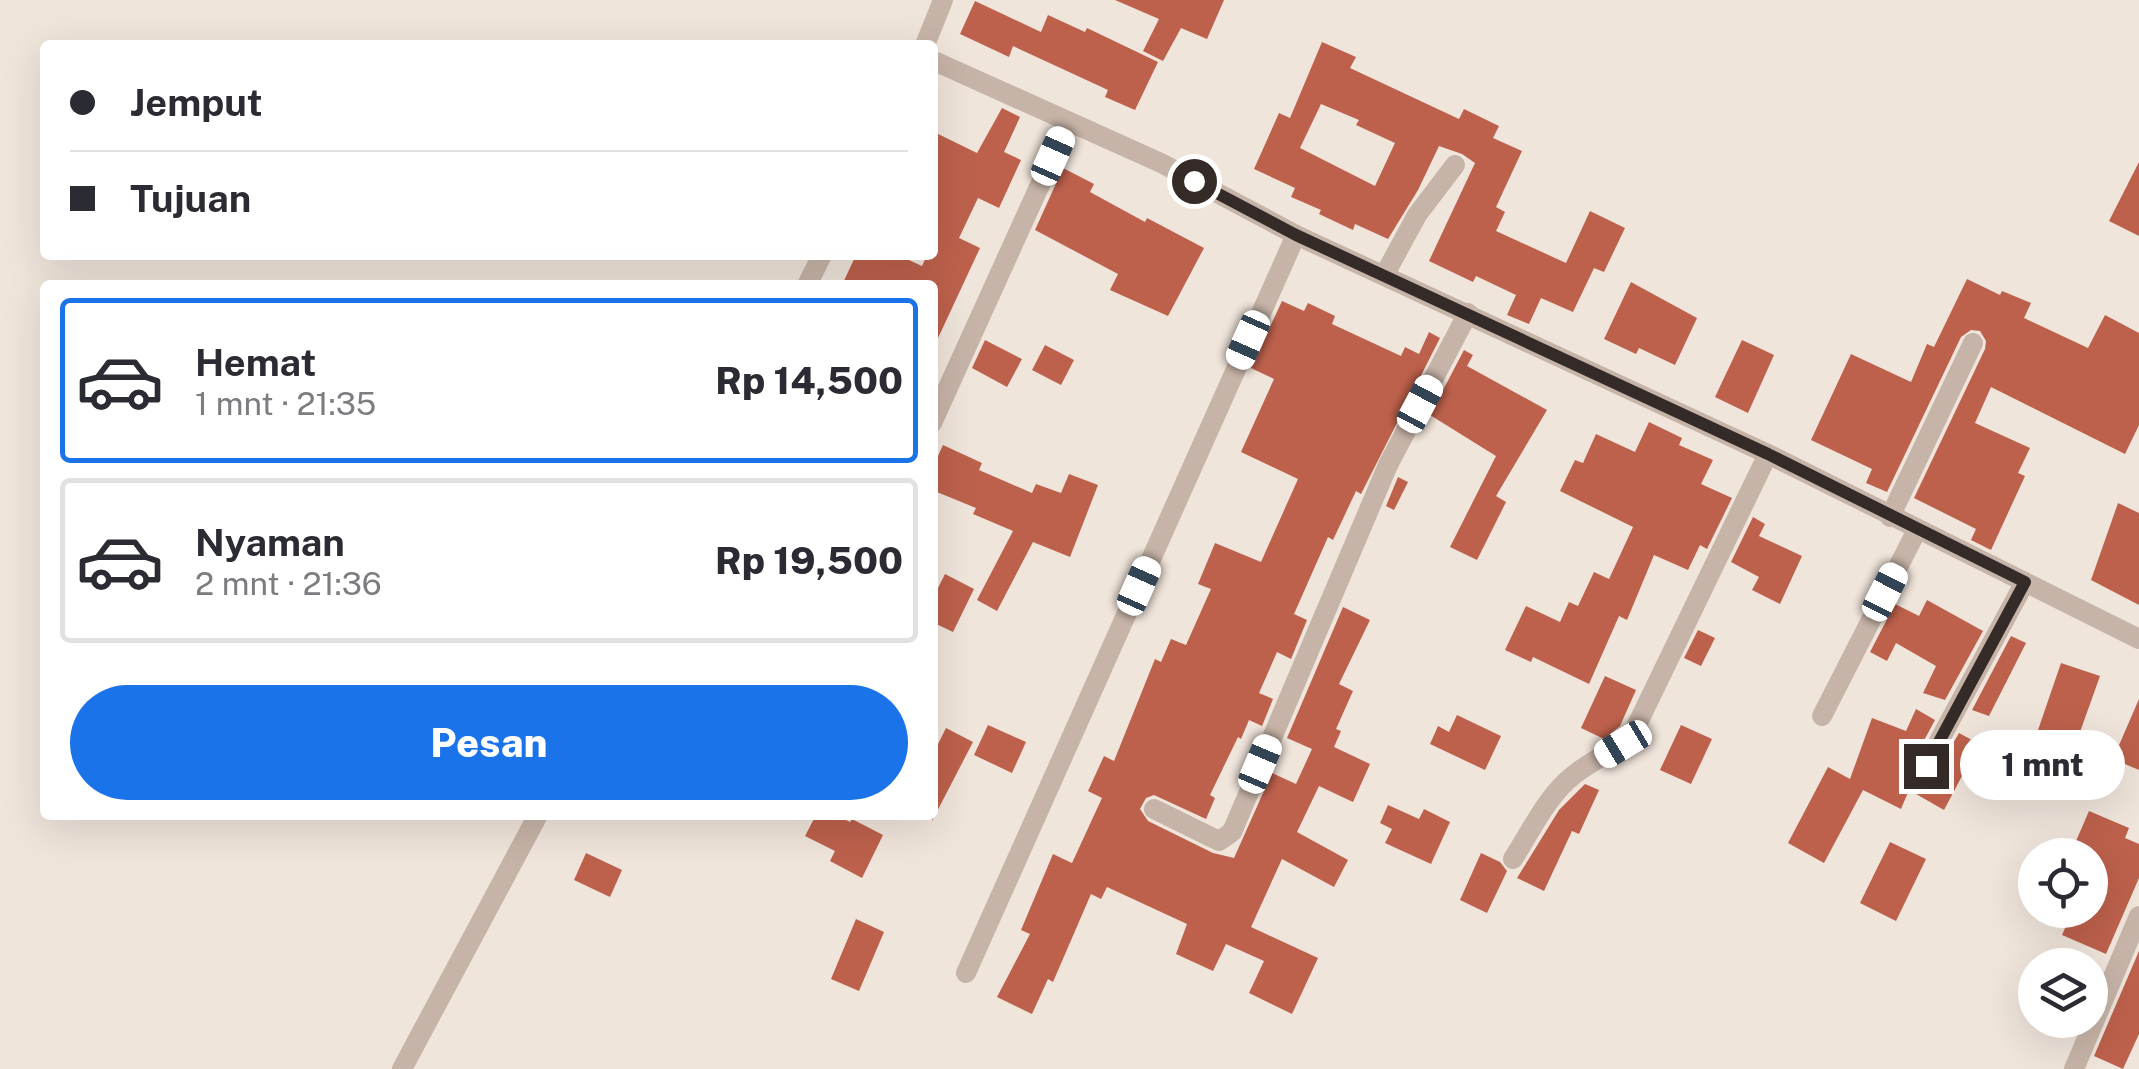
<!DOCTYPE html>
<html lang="id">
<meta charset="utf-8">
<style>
:root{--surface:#fff;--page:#f2f2f3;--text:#2b2b33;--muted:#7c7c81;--line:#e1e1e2;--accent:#1a73e8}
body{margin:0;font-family:"Public Sans",sans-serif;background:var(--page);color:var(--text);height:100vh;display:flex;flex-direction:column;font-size:38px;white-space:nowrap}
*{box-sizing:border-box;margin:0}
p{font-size:32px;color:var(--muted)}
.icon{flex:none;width:55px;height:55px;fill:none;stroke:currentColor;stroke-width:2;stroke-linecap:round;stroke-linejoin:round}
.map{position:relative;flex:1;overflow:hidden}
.details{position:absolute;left:40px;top:280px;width:898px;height:540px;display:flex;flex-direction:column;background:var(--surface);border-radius:10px;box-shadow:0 10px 40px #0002}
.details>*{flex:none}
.top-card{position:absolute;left:40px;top:40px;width:898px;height:220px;border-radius:10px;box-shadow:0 10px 40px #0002;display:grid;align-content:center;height:220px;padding:0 30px;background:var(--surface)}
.controls{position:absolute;left:2018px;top:838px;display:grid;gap:20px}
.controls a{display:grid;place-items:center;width:90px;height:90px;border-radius:50%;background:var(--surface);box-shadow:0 10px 40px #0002;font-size:50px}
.end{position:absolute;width:45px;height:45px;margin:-22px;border:12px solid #342b28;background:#fff;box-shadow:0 0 0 5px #fff}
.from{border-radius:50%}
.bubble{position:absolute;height:70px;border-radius:35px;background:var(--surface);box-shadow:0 10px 40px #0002;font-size:32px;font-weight:800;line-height:70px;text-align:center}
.car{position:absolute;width:30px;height:60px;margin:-30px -15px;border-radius:12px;box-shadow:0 0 8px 2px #0007;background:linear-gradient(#fff 24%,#345 0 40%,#fff 0 76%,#345 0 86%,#fff 0)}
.top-card b{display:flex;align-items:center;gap:35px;height:95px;font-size:38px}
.top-card b+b{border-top:2px solid var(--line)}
.top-card i{width:25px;height:25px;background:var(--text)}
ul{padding:18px 0 0;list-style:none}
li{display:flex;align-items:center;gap:30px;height:165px;margin:0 20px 15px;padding:0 10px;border:5px solid var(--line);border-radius:10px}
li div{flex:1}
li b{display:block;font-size:38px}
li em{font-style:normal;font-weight:800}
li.on{border-color:var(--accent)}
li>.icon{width:90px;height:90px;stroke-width:1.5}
.cta{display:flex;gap:20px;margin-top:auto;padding:20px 30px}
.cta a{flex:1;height:115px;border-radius:60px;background:var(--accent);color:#fff;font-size:40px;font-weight:800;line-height:115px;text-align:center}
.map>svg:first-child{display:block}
</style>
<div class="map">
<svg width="2139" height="1069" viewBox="0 0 2139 1069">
<rect width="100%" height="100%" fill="#f0e5db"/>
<g fill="#bd614c" fill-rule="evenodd">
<polygon points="1115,0 1224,0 1207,39 1181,28 1163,61 1143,51 1159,19"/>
<polygon points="975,1 1041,32 1048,15 1085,32 1087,28 1158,62 1135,110 1105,97 1108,90 1013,46 1009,57 960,34"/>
<path d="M1322 42 1356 57 1350 68 1459 119 1464 109 1499 126 1493 138 1522 151 1496 207 1505 212 1496 231 1566 263 1590 211 1625 228 1604 272 1594 268 1573 312 1541 298 1529 324 1507 315 1516 295 1476 276 1473 282 1429 261 1475 163 1462 154 1439 146 1418 190 1388 239 1355 224 1353 230 1319 214 1321 210 1291 197 1295 188 1254 169 1279 113 1290 118ZM1321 104 1359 120 1356 125 1395 143 1375 186 1300 148Z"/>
<polygon points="1002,108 1020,117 1004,152 1021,160 999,208 978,198 959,238 980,248 932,351 932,285 842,285 856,255 898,255 922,266 927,255 932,255 932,131 977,153"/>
<polygon points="2139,162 2139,236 2109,221"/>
<polygon points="1063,168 1094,184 1090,192 1145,222 1147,218 1204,248 1168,316 1110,290 1118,274 1035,230"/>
<polygon points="1967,279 2000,295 2002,291 2031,303 2024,318 2088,348 2105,315 2139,333 2139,425 2125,454 1991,387 1975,423 2030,448 2018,473 2025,476 1991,550 1971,540 1976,529 1914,498 1985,349 1986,341 1980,331 1971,330 1961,337 1887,492 1866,483 1872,469 1811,440 1851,354 1911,382 1927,344 1934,347"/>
<polygon points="1631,282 1697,318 1675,365 1639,348 1636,354 1604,339"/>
<polygon points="1282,301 1304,311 1308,303 1335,316 1332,324 1401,356 1405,347 1419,354 1429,332 1440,338 1361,494 1356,491 1333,540 1328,537 1294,614 1307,620 1291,659 1277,652 1259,693 1273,699 1262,726 1249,720 1241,739 1238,737 1210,795 1215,798 1206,819 1154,795 1146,798 1140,809 1148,821 1213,853 1234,858 1272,773 1296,784 1312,749 1287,738 1343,607 1370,620 1339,684 1353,691 1336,729 1341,731 1334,747 1370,764 1353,802 1319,786 1297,832 1348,860 1334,887 1282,859 1251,927 1318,958 1292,1014 1249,993 1264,961 1226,944 1213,971 1176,954 1187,924 1107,887 1101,899 1091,894 1053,982 1048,979 1032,1014 997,997 1030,934 1021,930 1053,854 1072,863 1102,798 1088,791 1104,756 1114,761 1155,659 1161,662 1171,639 1186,645 1211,589 1198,584 1215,543 1261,562 1298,479 1241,452 1274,379 1251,368"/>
<polygon points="985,340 1022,359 1007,387 972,368"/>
<polygon points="1742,340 1774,355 1748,413 1715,397"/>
<polygon points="1045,345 1074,360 1061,385 1032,370"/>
<polygon points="1464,350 1473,355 1467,366 1547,410 1496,496 1506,502 1477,560 1450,547 1496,456 1430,415"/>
<polygon points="1649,422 1682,438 1679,445 1713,460 1701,484 1732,498 1707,549 1700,545 1688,570 1654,555 1627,620 1619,616 1589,684 1533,657 1531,662 1505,650 1526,606 1560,622 1569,602 1578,606 1594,572 1609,579 1633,527 1560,491 1575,460 1583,463 1596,434 1635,452"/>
<polygon points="943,445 982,463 979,470 1032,493 1036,484 1061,493 1069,474 1098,485 1070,557 1033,542 997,611 977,600 1013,531 973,514 976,508 932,490 932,469"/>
<polygon points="1398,477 1408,482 1394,510 1386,506"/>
<polygon points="2118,503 2139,513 2139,605 2091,580"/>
<polygon points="1753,517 1765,524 1759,536 1802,556 1780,604 1752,590 1759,577 1731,562"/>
<polygon points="945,574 974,589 953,632 932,622 932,600"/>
<polygon points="1927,600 1983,631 1945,700 1923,693 1936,666 1896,643 1887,661 1870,652 1895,604 1919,616"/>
<polygon points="1698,630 1715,638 1701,666 1684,658"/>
<polygon points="2011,636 2026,643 1989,716 1972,710"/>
<polygon points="2061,663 2100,676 2075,746 2037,733"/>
<polygon points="1605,676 1636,690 1620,726 1604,739 1581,728"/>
<polygon points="2139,699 2139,770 2113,759"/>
<polygon points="1916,709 1935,720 1914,759 1915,773 1925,779 1934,776 1959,733 2018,765 2001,796 1962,776 1944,810 1909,790 1901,809 1863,790 1824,863 1788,843 1828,767 1850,779 1872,718 1906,731"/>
<polygon points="1457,715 1501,736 1485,770 1430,744 1438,726 1449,732"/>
<polygon points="988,725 1026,742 1012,773 974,755"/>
<polygon points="1681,725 1712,739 1691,784 1660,770"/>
<polygon points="946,728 973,742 932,821 932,756"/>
<polygon points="1585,784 1599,790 1579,834 1572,831 1544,891 1517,878 1559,810"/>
<polygon points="1388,805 1419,819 1424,809 1450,822 1431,864 1385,843 1392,829 1380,823"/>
<polygon points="2089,811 2129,828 2125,838 2139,844 2139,878 2106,954 2062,935 2073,910 2090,910 2090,855 2070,855"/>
<polygon points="816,815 836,815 850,822 852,819 883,835 862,878 830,861 835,851 805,836"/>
<polygon points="1890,842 1926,859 1896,921 1860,903"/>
<polygon points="586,853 622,870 610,897 574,880"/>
<polygon points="1481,853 1500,862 1507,871 1487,913 1460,900"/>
<polygon points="856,919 884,932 859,991 831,979"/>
<polygon points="2139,951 2139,1034 2123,1069 2094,1056"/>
</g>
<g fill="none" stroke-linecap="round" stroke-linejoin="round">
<g stroke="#c7b4a8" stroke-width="20">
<polyline points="925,45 943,0"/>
<polyline points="932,60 1161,163 1296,235 1768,454 2139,639"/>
<polyline points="1385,274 1417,215 1455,165"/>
<polyline points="807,285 822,255"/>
<polyline points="932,423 1068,123"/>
<polyline points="1890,517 1973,343"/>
<polyline points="1822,716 1917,530"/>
<polyline points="1926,765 2025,582"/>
<polyline points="1154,809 1219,841 1232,832 1388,465 1468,313"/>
<path d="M1513 859C1531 831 1548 794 1575 774 1595 758 1617 751 1634 731L1768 454"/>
<polyline points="966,973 1296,235"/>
<polyline points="402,1069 538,815"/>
<polyline points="2074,1069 2139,916"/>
</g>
</g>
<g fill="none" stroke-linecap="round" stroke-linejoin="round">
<polyline stroke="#342b28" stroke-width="12" points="1194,181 1296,235 1768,454 2025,582 1926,766"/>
</g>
</svg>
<div class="controls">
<a><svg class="icon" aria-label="locate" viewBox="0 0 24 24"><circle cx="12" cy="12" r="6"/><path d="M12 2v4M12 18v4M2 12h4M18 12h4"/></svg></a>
<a><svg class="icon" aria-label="layers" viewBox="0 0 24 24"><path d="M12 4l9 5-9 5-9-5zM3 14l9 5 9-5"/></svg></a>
</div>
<i class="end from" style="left:1194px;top:181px"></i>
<i class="end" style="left:1926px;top:766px"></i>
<div class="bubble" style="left:1960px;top:730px;width:165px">1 mnt</div>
<i class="car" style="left:1053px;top:156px;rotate:24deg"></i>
<i class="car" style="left:1248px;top:340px;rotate:204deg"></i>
<i class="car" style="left:1420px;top:404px;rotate:28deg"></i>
<i class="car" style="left:1139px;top:586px;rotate:24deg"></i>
<i class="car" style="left:1885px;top:592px;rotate:27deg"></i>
<i class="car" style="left:1623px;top:744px;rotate:239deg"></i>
<i class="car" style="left:1260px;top:764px;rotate:23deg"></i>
<div class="top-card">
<b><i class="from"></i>Jemput</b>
<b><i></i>Tujuan</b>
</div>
<section class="details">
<ul>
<li class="on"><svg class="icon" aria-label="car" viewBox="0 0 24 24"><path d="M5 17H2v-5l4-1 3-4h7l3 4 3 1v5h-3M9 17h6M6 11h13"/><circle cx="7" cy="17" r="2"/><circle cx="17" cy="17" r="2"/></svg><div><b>Hemat</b><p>1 mnt · 21:35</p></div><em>Rp 14,500</em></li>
<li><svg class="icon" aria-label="car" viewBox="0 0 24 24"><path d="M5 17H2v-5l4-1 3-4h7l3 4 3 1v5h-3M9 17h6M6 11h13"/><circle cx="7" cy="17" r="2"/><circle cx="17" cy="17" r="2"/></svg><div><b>Nyaman</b><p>2 mnt · 21:36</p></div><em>Rp 19,500</em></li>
</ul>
<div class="cta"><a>Pesan</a></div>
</section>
</div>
